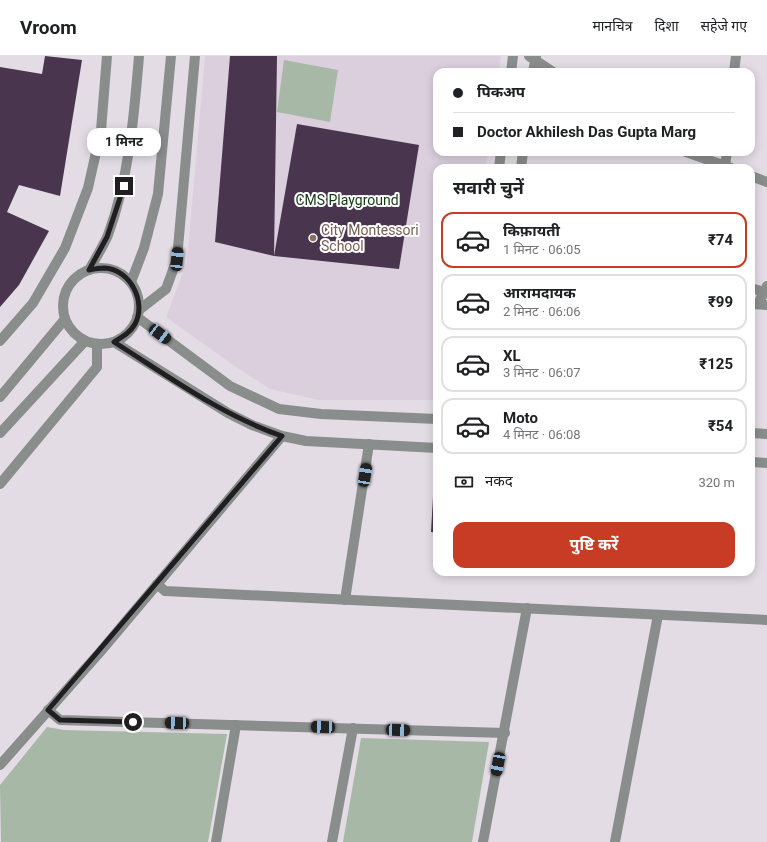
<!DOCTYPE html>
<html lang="hi">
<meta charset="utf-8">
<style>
:root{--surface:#fff;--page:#f6f6f6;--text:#202124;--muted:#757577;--line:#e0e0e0;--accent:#c83c25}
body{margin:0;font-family:Roboto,"Noto Sans Devanagari",sans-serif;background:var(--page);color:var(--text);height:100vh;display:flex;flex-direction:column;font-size:15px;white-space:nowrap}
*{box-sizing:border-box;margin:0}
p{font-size:13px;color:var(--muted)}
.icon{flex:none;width:22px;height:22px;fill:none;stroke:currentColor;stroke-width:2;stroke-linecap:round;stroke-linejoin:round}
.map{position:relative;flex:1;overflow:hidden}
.details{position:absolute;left:433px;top:108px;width:322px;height:412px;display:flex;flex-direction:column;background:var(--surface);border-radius:12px;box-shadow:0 2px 10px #0003}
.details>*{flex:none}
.guide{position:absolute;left:433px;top:12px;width:322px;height:88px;border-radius:12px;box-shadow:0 2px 10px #0003;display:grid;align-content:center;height:88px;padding:0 20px;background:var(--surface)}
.end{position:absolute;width:18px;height:18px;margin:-9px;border:5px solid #201e21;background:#fff;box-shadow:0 0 0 2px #fff}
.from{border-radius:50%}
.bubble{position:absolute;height:28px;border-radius:12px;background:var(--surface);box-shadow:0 2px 10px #0003;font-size:13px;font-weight:700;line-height:28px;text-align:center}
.car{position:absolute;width:12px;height:24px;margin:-12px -6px;border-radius:5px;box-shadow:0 0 3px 1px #0007;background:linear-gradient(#222 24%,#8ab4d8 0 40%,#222 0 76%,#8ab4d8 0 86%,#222 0)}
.guide b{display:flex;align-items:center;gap:14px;height:38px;font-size:15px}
.guide b+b{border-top:1px solid var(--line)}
.guide i{width:10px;height:10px;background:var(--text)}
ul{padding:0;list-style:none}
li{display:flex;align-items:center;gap:12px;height:56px;margin:0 8px 6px;padding:0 12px;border:2px solid var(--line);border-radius:12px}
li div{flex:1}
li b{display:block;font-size:15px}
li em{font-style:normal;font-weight:700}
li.on{border-color:var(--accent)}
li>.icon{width:36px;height:36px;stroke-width:1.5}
h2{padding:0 20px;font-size:18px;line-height:48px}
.pay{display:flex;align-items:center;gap:10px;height:44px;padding:0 20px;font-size:15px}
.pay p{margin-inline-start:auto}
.button{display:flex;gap:8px;margin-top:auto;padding:8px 20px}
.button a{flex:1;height:46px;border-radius:12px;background:var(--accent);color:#fff;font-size:16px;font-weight:700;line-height:46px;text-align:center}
header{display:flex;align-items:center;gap:24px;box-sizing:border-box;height:56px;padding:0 20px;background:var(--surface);border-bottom:1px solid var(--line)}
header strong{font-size:19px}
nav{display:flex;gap:22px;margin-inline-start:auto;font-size:14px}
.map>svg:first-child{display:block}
</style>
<header>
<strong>Vroom</strong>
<nav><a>मानचित्र</a><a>दिशा</a><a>सहेजे गए</a></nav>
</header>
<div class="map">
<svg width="767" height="786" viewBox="0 0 767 786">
<rect width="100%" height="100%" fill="#e3dce5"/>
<polygon fill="#dbcfde" points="205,0 501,0 499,16 437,16 437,96 488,96 485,112 437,112 437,344 319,344 270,333 233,309 166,261 187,206"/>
<g fill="#a8b8a7">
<polygon points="284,4 338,14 330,66 277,56"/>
<polygon points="47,671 64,674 227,678 208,786 1,786 0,729"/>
<polygon points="361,682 489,686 472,786 343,786"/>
</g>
<g fill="#49354e">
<polygon points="45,0 82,4 60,140 19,129 7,156 49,175 19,229 0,251 0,11 42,18"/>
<polygon points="230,0 277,0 274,200 215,186"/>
<polygon points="297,68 419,89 399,213 274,200"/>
<polygon points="434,424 437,424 437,477 431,476"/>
</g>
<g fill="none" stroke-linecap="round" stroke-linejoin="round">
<g stroke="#898d8b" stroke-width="10">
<polyline points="529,0 553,16"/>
<polyline points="511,16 513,0"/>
<polyline points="533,16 536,0"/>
<polyline points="734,16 736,0"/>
<polyline points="686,96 731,112"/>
<polyline points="725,110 727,96"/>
<polyline points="499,112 501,96"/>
<polyline points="521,112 523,96"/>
<polyline points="751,120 767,126"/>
<circle cx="101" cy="250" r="38"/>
<path d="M89 214C95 203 103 191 108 179 129 122 134 61 139 0"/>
<polyline points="131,226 144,192 158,138 171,0"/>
<polyline points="751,232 764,236"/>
<polyline points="751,248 767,249"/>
<polyline points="758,248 767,230"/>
<polyline points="139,254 166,233 177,203 195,0"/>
<polyline points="137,261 230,330 279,353 321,358 437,363"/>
<polyline points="0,285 33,247 65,192 88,132 101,74 107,0"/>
<polyline points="114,286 228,357 252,369 282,380 306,385 437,392"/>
<polyline points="0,341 65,263"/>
<polyline points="0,377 85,285"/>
<polyline points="751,377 767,378"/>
<polyline points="751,406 767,407"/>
<polyline points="0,428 97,311 97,288"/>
<polyline points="157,528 165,535 767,564"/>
<polyline points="345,544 369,388"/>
<polyline points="48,654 60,664 505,677"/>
<polyline points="0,709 101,595 282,380"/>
<polyline points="216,786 236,669"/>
<polyline points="332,786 353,672"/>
<polyline points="483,786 527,552"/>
<polyline points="615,786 658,559"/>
</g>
</g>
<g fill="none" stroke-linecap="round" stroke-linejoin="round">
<path stroke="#201e21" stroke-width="5" d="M124 130 107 181 89 214C94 213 99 212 104 212 130 213 147 246 135 268 130 277 122 281 114 286 168 320 221 359 282 380L48 654 60 664 133 666"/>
</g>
<circle fill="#8d6e63" stroke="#fff" stroke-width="1.5" cx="313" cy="182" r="4"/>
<g text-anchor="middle" stroke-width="4" stroke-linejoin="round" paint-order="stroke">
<g font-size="14" fill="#103811" stroke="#fff">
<text x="347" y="149">CMS Playground</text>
</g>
<g font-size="14" fill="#785e54" stroke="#fff" text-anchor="start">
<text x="321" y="179">City Montessori<tspan x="321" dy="16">School</tspan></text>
</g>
</g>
</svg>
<i class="end from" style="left:133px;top:666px"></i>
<i class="end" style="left:124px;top:130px"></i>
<div class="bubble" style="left:87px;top:72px;width:74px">1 मिनट</div>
<i class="car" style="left:177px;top:203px;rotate:5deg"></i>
<i class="car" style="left:160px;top:278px;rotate:127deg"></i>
<i class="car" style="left:365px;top:419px;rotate:9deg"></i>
<i class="car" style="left:177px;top:667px;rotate:272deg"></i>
<i class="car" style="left:323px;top:671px;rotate:272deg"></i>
<i class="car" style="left:398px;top:674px;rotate:92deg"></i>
<i class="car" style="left:498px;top:708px;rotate:191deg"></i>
<div class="guide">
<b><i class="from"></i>पिकअप</b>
<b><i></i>Doctor Akhilesh Das Gupta Marg</b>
</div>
<section class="details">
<h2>सवारी चुनें</h2>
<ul>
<li class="on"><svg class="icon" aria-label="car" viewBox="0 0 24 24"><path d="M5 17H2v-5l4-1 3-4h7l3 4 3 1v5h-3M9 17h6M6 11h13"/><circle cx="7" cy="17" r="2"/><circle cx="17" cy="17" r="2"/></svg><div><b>किफ़ायती</b><p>1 मिनट · 06:05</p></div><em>₹74</em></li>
<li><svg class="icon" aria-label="car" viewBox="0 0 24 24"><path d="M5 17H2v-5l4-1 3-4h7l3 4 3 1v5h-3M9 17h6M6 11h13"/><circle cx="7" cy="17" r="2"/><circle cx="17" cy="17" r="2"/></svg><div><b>आरामदायक</b><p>2 मिनट · 06:06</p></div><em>₹99</em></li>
<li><svg class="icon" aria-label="car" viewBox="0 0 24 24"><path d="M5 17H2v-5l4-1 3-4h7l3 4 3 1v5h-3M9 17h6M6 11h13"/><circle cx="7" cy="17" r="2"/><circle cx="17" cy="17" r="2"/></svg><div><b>XL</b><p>3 मिनट · 06:07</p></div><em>₹125</em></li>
<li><svg class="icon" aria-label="car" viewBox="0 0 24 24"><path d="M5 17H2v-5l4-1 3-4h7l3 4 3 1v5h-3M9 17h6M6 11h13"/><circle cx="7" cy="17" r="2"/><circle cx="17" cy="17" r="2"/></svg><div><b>Moto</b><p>4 मिनट · 06:08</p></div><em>₹54</em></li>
</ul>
<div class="pay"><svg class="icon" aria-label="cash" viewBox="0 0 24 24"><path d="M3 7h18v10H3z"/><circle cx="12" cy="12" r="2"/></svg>नकद<p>320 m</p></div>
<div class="button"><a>पुष्टि करें</a></div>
</section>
</div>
